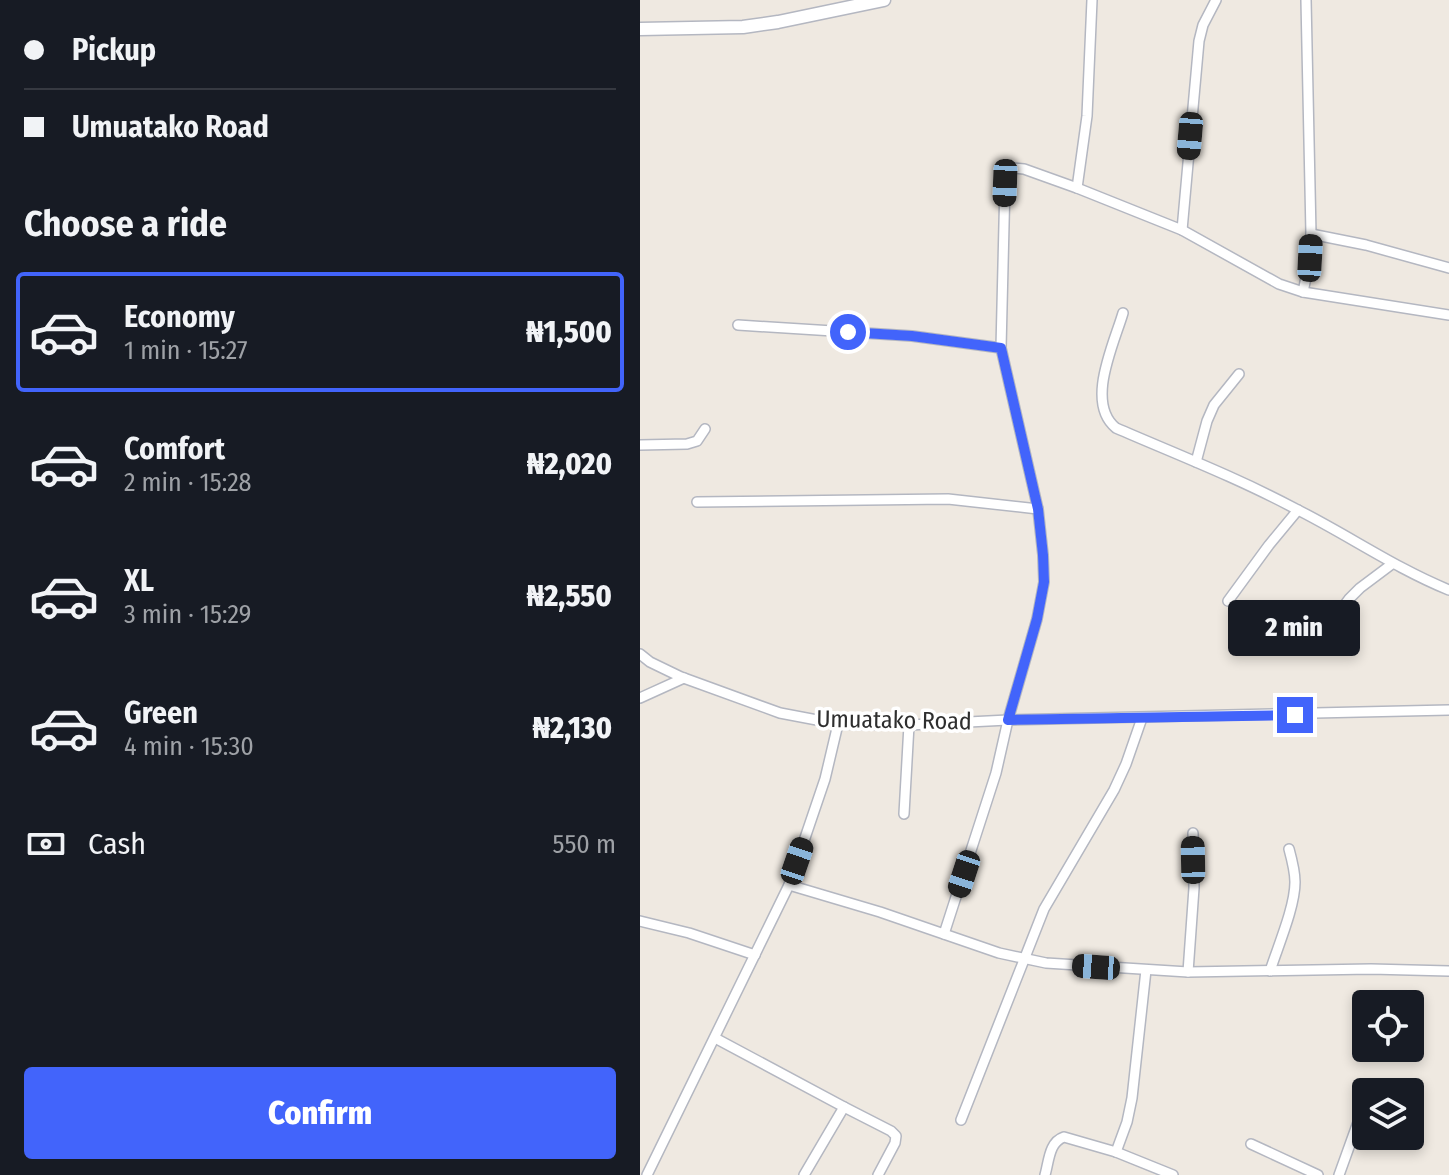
<!DOCTYPE html>
<meta charset="utf-8">
<style>
:root{--surface:#171b24;--page:#242831;--text:#f1f3f6;--muted:#9ea1a6;--line:#363941;--accent:#4264fb}
body{margin:0;font-family:"Fira Sans Condensed",sans-serif;background:var(--page);color:var(--text);height:100vh;display:flex;flex-direction:column;font-size:30px;white-space:nowrap}
*{box-sizing:border-box;margin:0}
p{font-size:26px;color:var(--muted)}
.icon{flex:none;width:44px;height:44px;fill:none;stroke:currentColor;stroke-width:2;stroke-linecap:round;stroke-linejoin:round}
.map{position:relative;flex:1;overflow:hidden}
.drawer{display:flex;flex-direction:column;background:var(--surface);width:640px}
.drawer>*{flex:none}
.top-card{display:grid;align-content:center;height:176px;padding:0 24px;background:var(--surface)}
.tools{position:absolute;left:712px;top:990px;display:grid;gap:16px}
.tools a{display:grid;place-items:center;width:72px;height:72px;border-radius:8px;background:var(--surface);box-shadow:0 4px 12px #0003;font-size:40px}
.end{position:absolute;width:36px;height:36px;margin:-18px;border:10px solid #4264fb;background:#fff;box-shadow:0 0 0 4px #fff}
.from{border-radius:50%}
.bubble{position:absolute;height:56px;border-radius:8px;background:var(--surface);box-shadow:0 4px 12px #0003;font-size:26px;font-weight:800;line-height:56px;text-align:center}
.car{position:absolute;width:24px;height:48px;margin:-24px -12px;border-radius:10px;box-shadow:0 0 6px 2px #0007;background:linear-gradient(#222 24%,#8ab4d8 0 40%,#222 0 76%,#8ab4d8 0 86%,#222 0)}
.top-card b{display:flex;align-items:center;gap:28px;height:76px;font-size:30px}
.top-card b+b{border-top:2px solid var(--line)}
.top-card i{width:20px;height:20px;background:var(--text)}
ul{padding:0;list-style:none}
li{display:flex;align-items:center;gap:24px;height:120px;margin:0 16px 12px;padding:0 8px;border:4px solid transparent;border-radius:8px}
li div{flex:1}
li b{display:block;font-size:30px}
li em{font-style:normal;font-weight:800}
li.on{border-color:var(--accent)}
li>.icon{width:72px;height:72px;stroke-width:1.5}
h2{padding:0 24px;font-size:36px;line-height:96px}
.pay{display:flex;align-items:center;gap:20px;height:88px;padding:0 24px;font-size:30px}
.pay p{margin-inline-start:auto}
.cta{display:flex;gap:16px;margin-top:auto;padding:16px 24px}
.cta a{flex:1;height:92px;border-radius:8px;background:var(--accent);color:#fff;font-size:32px;font-weight:800;line-height:92px;text-align:center}
main{display:flex;flex:1;min-height:0}
.map>svg:first-child{display:block}
</style>
<main>
<section class="drawer">
<div class="top-card">
<b><i class="from"></i>Pickup</b>
<b><i></i>Umuatako Road</b>
</div>
<h2>Choose a ride</h2>
<ul>
<li class="on"><svg class="icon" aria-label="car" viewBox="0 0 24 24"><path d="M5 17H2v-5l4-1 3-4h7l3 4 3 1v5h-3M9 17h6M6 11h13"/><circle cx="7" cy="17" r="2"/><circle cx="17" cy="17" r="2"/></svg><div><b>Economy</b><p>1 min · 15:27</p></div><em>₦1,500</em></li>
<li><svg class="icon" aria-label="car" viewBox="0 0 24 24"><path d="M5 17H2v-5l4-1 3-4h7l3 4 3 1v5h-3M9 17h6M6 11h13"/><circle cx="7" cy="17" r="2"/><circle cx="17" cy="17" r="2"/></svg><div><b>Comfort</b><p>2 min · 15:28</p></div><em>₦2,020</em></li>
<li><svg class="icon" aria-label="car" viewBox="0 0 24 24"><path d="M5 17H2v-5l4-1 3-4h7l3 4 3 1v5h-3M9 17h6M6 11h13"/><circle cx="7" cy="17" r="2"/><circle cx="17" cy="17" r="2"/></svg><div><b>XL</b><p>3 min · 15:29</p></div><em>₦2,550</em></li>
<li><svg class="icon" aria-label="car" viewBox="0 0 24 24"><path d="M5 17H2v-5l4-1 3-4h7l3 4 3 1v5h-3M9 17h6M6 11h13"/><circle cx="7" cy="17" r="2"/><circle cx="17" cy="17" r="2"/></svg><div><b>Green</b><p>4 min · 15:30</p></div><em>₦2,130</em></li>
</ul>
<div class="pay"><svg class="icon" aria-label="cash" viewBox="0 0 24 24"><path d="M3 7h18v10H3z"/><circle cx="12" cy="12" r="2"/></svg>Cash<p>550 m</p></div>
<div class="cta"><a>Confirm</a></div>
</section>
<div class="map">
<svg width="809" height="1175" viewBox="0 0 809 1175">
<rect width="100%" height="100%" fill="#efe9e1"/>
<g fill="none" stroke-linecap="round" stroke-linejoin="round">
<g stroke="#b4b7c1" stroke-width="12">
<g id="street">
<polyline points="437,188 447,116 452,0"/>
<polyline points="542,230 559,41 563,25 576,0"/>
<polyline points="671,234 726,245 809,268"/>
<polyline points="663,292 670,258 671,234 666,0"/>
<path d="M483 313C474 344 445 403 476 428 536 454 598 478 656 509 708 535 755 568 809 590"/>
<polyline points="98,325 272,336 361,348"/>
<polyline points="0,445 47,444 57,441 65,429"/>
<polyline points="556,462 567,421 574,405 599,374"/>
<polyline points="57,502 308,499 398,509"/>
<polyline points="588,601 629,545 658,510"/>
<polyline points="688,627 709,599 720,588 752,564"/>
<polyline points="0,654 10,662 41,677 140,713 198,724 269,725 368,720 809,710"/>
<polyline points="0,698 44,678"/>
<polyline points="264,814 269,725"/>
<polyline points="149,885 240,912 359,953 406,963 548,972 731,969 809,971"/>
<polyline points="0,921 49,933 115,955"/>
<polyline points="304,934 356,773 368,720 397,619 404,582 403,555 398,509 361,348 365,183 368,174 373,168 384,169 437,188 542,230 639,284 663,292 809,315"/>
<path d="M630 971C638 946 655 907 655 882 655 871 652 860 649 849"/>
<polyline points="548,972 554,888 553,833"/>
<polyline points="75,1038 204,1107 251,1131 256,1136 255,1143 238,1175"/>
<polyline points="729,1092 732,1085"/>
<polyline points="321,1120 404,909 474,790 486,764 502,718"/>
<polyline points="611,1144 678,1175"/>
<polyline points="476,1152 487,1122 492,1098 506,970"/>
<polyline points="7,1175 149,885 185,779 198,724"/>
<polyline points="164,1175 204,1107"/>
<path d="M405 1175C409 1161 409 1142 424 1137L476 1152 533 1175"/>
<polyline points="699,1175 726,1100"/>
</g>
</g>
<g stroke="#b4b7c1" stroke-width="15">
<polyline id="secondary" points="0,29 103,27 138,22 244,0"/>
</g>
<use href="#street" stroke="#fff" stroke-width="9"/>
<use href="#secondary" stroke="#fff" stroke-width="12"/>
</g>
<g fill="none" stroke-linecap="round" stroke-linejoin="round">
<polyline stroke="#4264fb" stroke-width="10" points="208,332 272,336 361,348 398,509 403,555 404,582 397,619 368,720 655,715"/>
</g>
<g text-anchor="middle" stroke-width="7" stroke-linejoin="round" paint-order="stroke">
<g font-size="24" fill="#2e2e2e" stroke="#fff">
<text transform="translate(254 720) rotate(1)" y="8">Umuatako Road</text>
</g>
</g>
</svg>
<div class="tools">
<a><svg class="icon" aria-label="locate" viewBox="0 0 24 24"><circle cx="12" cy="12" r="6"/><path d="M12 2v4M12 18v4M2 12h4M18 12h4"/></svg></a>
<a><svg class="icon" aria-label="layers" viewBox="0 0 24 24"><path d="M12 4l9 5-9 5-9-5zM3 14l9 5 9-5"/></svg></a>
</div>
<i class="end from" style="left:208px;top:332px"></i>
<i class="end" style="left:655px;top:715px"></i>
<div class="bubble" style="left:588px;top:600px;width:132px">2 min</div>
<i class="car" style="left:550px;top:136px;rotate:185deg"></i>
<i class="car" style="left:365px;top:183px;rotate:182deg"></i>
<i class="car" style="left:670px;top:258px;rotate:3deg"></i>
<i class="car" style="left:553px;top:860px;rotate:359deg"></i>
<i class="car" style="left:157px;top:861px;rotate:19deg"></i>
<i class="car" style="left:324px;top:874px;rotate:198deg"></i>
<i class="car" style="left:456px;top:967px;rotate:274deg"></i>
</div>
</main>
